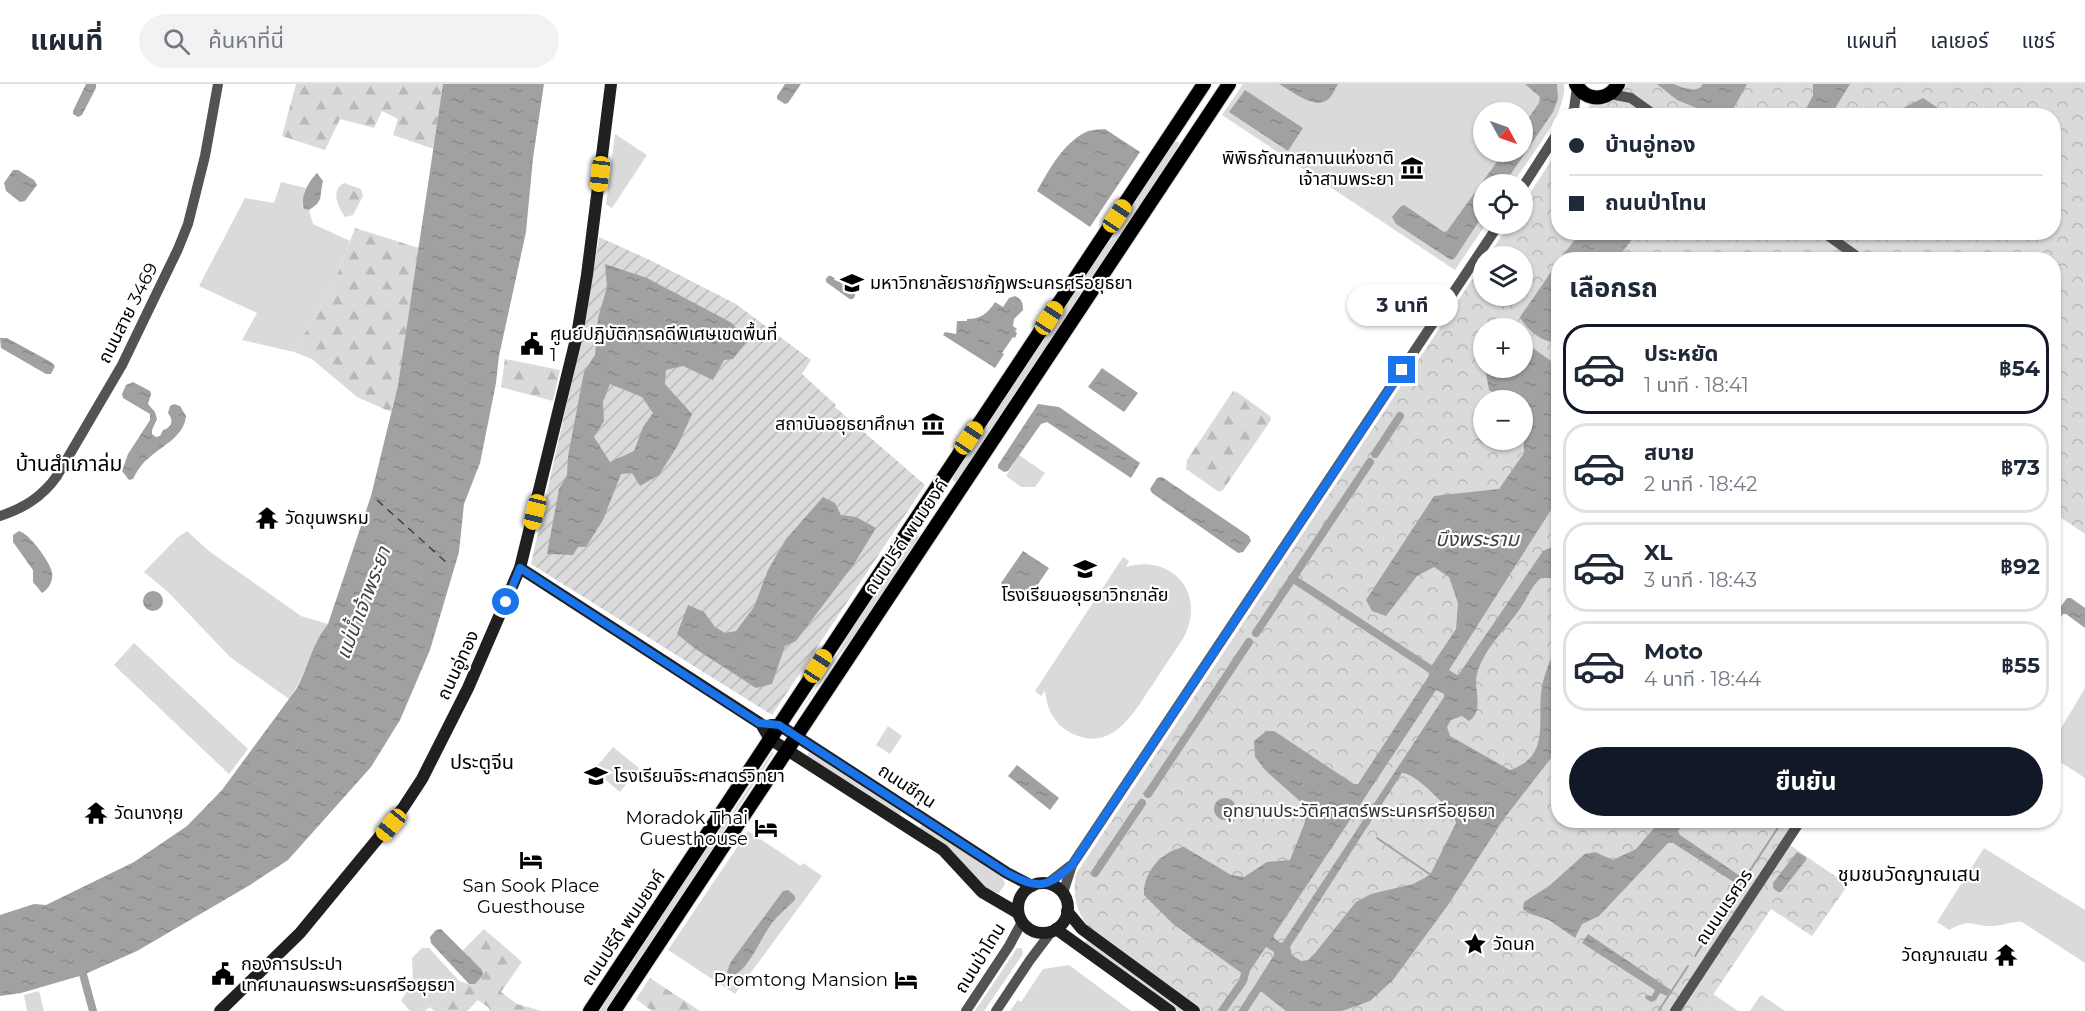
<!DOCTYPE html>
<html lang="th">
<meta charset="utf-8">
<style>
:root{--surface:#fff;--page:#f2f2f3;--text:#1f2937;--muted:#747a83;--line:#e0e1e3;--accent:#111827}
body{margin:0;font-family:Montserrat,"Noto Sans Thai",sans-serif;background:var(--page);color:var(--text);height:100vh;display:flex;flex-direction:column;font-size:22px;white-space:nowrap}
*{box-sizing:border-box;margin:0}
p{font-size:20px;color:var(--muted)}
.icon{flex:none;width:33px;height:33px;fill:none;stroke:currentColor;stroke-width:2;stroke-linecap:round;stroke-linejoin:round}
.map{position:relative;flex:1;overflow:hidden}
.drawer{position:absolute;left:1551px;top:168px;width:510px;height:576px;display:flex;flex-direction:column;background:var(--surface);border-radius:24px;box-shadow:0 2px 4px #0004}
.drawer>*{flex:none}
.guide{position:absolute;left:1551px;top:24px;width:510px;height:132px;border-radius:24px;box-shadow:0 2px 4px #0004;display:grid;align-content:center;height:132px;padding:0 18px;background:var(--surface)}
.needle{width:39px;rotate:130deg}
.buttons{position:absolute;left:1473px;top:18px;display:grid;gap:12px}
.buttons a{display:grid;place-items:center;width:60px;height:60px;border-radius:50%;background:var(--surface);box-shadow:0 2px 4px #0004;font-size:30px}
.end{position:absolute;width:27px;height:27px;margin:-14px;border:8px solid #1a73e8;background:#fff;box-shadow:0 0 0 3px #fff}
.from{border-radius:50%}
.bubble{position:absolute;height:42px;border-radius:21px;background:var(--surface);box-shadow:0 2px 4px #0004;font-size:20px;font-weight:700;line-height:42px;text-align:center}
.car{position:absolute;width:18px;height:36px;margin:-18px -9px;border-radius:8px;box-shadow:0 0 4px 2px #0007;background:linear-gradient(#f5c518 24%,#345 0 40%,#f5c518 0 76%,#345 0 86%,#f5c518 0)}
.guide b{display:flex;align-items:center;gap:21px;height:57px;font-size:22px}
.guide b+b{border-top:2px solid var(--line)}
.guide i{width:15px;height:15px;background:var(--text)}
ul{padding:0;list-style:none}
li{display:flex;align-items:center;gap:18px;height:90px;margin:0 12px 9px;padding:0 6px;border:3px solid var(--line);border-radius:24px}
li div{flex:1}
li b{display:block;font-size:22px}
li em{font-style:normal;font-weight:700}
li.selected{border-color:var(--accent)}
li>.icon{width:54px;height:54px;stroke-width:1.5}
h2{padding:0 18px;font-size:27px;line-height:72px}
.cta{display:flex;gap:12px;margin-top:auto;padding:12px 18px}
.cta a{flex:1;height:69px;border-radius:36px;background:var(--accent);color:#fff;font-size:24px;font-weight:700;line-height:69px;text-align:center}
header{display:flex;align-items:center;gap:36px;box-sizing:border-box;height:84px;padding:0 30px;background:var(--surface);border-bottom:2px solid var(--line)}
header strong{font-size:28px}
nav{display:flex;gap:33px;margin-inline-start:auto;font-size:21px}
.search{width:420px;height:54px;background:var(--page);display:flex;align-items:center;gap:15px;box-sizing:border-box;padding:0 21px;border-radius:33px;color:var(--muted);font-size:22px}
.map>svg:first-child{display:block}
</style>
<header>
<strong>แผนที่</strong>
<div class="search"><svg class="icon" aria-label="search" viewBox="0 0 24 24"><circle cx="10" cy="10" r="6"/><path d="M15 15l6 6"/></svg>ค้นหาที่นี่</div>
<nav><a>แผนที่</a><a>เลเยอร์</a><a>แชร์</a></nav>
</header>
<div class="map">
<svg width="2085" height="927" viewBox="0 0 2085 927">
<defs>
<pattern id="forest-firs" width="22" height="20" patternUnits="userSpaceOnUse" patternTransform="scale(1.5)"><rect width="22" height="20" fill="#dadada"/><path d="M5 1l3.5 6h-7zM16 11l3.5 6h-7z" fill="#b9b9b9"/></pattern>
<pattern id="park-crowns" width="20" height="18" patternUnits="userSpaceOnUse" patternTransform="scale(1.5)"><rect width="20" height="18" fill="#dadada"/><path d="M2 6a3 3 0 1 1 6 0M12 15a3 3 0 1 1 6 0" fill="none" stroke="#b9b9b9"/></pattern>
<pattern id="garden-furrows" width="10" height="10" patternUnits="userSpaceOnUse" patternTransform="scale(1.5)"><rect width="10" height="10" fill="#dadada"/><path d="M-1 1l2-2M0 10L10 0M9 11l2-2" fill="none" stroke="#b9b9b9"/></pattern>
<pattern id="water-ripples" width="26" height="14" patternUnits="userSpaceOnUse" patternTransform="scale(1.5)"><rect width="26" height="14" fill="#a1a1a1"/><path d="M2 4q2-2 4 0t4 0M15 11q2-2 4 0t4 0" fill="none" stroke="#898989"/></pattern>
</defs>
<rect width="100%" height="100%" fill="#fff"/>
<g fill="#dadada" fill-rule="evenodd">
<path d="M1243 0H1564C1568 28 1528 76 1512 100H1484V140H1486L1455 186 1222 31ZM1484 28H1522V68H1484Z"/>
<polygon points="615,50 647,71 612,124 606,120"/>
<polygon points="1172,57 1179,58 1180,63 959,397 954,398 951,392"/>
<polygon points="281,98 306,104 302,120 304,125 309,126 313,140 350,157 336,194 294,268 242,256 257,229 199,202 245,114 274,119"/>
<polygon points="1019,371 1045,389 1035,403 1021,403 1006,392"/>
<path d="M187 447 209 467 301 532 328 540C309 566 307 590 289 615L230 573 168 508 144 488 177 454Z"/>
<polygon points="917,449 920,455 872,529 840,570 792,640 838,569 864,523 913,450"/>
<path d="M1123 473 1129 477 1126 483C1172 469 1207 510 1184 553 1174 569 1163 584 1153 600 1134 628 1113 670 1071 649 1054 640 1047 625 1045 607L1041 612 1035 607Z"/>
<polygon points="134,559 248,665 229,690 114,581"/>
<polygon points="2085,604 2085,694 2054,674 2054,656"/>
<polygon points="888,642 902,652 890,670 876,661"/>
<polygon points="613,663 639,684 620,708 594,686"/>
<polygon points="772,668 774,669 720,752 694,798 608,927 596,927 695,777 732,729"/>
<polygon points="809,668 900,727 901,730 899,732 807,672"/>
<polygon points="922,741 1002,793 1005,800 999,809 991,808 919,744"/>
<polygon points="748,747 801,782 803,779 822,792 735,910 668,866"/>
<path d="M1984 764 2085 826V879L2022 838C2011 837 2004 842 1993 842 1972 843 1972 833 1949 846L1937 838Z"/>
<polygon points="1086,856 1088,856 1185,927 1178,927 1085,860"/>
<polygon points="422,864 429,864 459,897 458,902 425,927 410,927 401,917 413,898 412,874"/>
<polygon points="1017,864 1022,864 1023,870 984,927 975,927"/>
<polygon points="1069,881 1131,927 1010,927 1018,916 1021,918 1043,885"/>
<polygon points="39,907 44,927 27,927 24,911"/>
<polygon points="1713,910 1738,927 1702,927"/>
<polygon points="1763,911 1763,912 1785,927 1750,927 1760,912"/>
</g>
<g fill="url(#forest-firs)">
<polygon points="296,0 443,0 434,65 393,51 398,35 382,27 374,44 340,35 325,66 282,52"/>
<path d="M344 99 361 105 363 112 353 131 345 133C338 122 330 107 344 99Z"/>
<polygon points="355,144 419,164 398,301 391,328 357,313 312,275 294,268 336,194"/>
<polygon points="505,275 560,286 553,317 501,303"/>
<polygon points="1233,307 1237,308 1270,332 1271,336 1223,406 1219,408 1186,385 1187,376"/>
<polygon points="484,845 522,878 501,908 517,920 542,927 489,927 489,924 478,916 467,927 434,927 430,923 458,902 459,897 469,900 481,886 462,867"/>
<polygon points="650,894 700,927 652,927 636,915"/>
</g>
<path fill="url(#park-crowns)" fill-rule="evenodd" d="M1623 0H2085V450L2054 429V176H1558V736L1797 737 1784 757 1848 801 1812 852 1771 825 1702 927H1201L1090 846C1077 827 1072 814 1076 790L1483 179 1484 212H1522V172H1488L1510 140H1522L1523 120 1558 66V148H2054V32L1582 31 1591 20 1612 15ZM1484 244H1522V284H1484ZM1484 316H1522V356H1484Z"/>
<polygon fill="url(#garden-furrows)" points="599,153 652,177 736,220 811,276 802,290 836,321 835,323 925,401 772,631 531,480 587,229"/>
<g fill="url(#water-ripples)" fill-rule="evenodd">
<polygon points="86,0 96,0 96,4 82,31 78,33 73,30 73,27"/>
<path d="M443 0H544L533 74 526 148 499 272 496 299 480 379 464 420 459 468 430 566 400 636 371 683 288 776 250 801 137 867 83 891 21 909 0 912V831L34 820 46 821 134 778 187 742 222 706 297 604C309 581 311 562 328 540L371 412 398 301Z"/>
<polygon points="785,0 801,0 788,19 785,20 777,15 777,12"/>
<path d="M1279 0H1338C1335 5 1332 13 1327 16 1315 26 1290 6 1279 0Z"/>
<polygon points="1525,0 1557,0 1558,15 1553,28 1504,100 1484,100 1483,131 1455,174 1451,176 1396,140 1392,133 1400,123 1404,121 1444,148 1447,147 1504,68 1522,68 1523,42 1539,19 1540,13"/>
<path d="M1657 0C1662 0 1668 0 1673 0 1683 3 1691 9 1701 3L1702 0H1747L1730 31H1709L1699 25 1677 16Z"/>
<polygon points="1813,0 1850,0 1831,31 1803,31 1813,11"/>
<polygon points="1245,6 1303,44 1288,67 1229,28"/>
<polygon points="1923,14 1941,26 1941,31 1903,31 1903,24"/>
<path d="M1105 45 1140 68 1090 143 1037 107C1049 86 1063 59 1086 48 1092 45 1099 46 1105 45Z"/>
<polygon points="13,86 18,86 34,96 37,101 25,117 20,118 6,107 4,99"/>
<path d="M317 89 323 97C319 113 324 117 309 126L304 125C300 113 308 98 317 89Z"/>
<polygon points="1580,149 1580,148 1637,149 1617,175 1560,175"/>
<path d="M1558 178V252L1554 258C1541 258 1525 244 1520 233Z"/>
<path d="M605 180 647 194 732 239 747 257 733 275 724 276 713 296 683 282 666 286 665 300 692 330 678 361 659 391 640 402 632 389 621 390 603 436 586 463H578L573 471 547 470 559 405 567 391 568 372 584 288 595 271 598 234 607 203ZM610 300 642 313 653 329 643 343 634 367 610 378 594 353 604 337 603 318Z"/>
<path d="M1015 212C1022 215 1023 219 1023 226L1014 235 1013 242 1017 245 1015 247 1017 249 1015 254 1013 253 1002 269 1004 270 995 284 943 251 945 248 956 250 957 237H967V235C981 235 988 229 995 218L1003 223 1009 214Z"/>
<polygon points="0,254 7,254 51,278 55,282 51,290 46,290 1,264"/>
<path d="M1523 257 1558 282V415L1449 586 1457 591 1459 590 1543 467 1552 463 1558 464V497L1552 494H1541C1531 503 1530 509 1523 520 1509 543 1484 563 1477 590 1473 605 1485 627 1469 637L1462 632 1451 636 1447 643 1450 652 1510 686C1552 672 1536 636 1542 602 1545 588 1551 575 1556 562L1558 561V665L1503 736 1448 821 1393 896 1370 917 1342 927H1286L1258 905 1257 898 1274 871V868L1266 863 1249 888 1243 890 1173 840 1144 811C1143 788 1162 767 1184 763L1231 791 1244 793 1267 778 1290 776 1305 738 1302 719 1266 687 1255 673 1254 657 1266 647H1274L1354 700H1358L1428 593 1432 581 1456 545 1458 519 1449 493 1434 483 1417 492 1386 532 1372 527 1366 516 1434 412 1499 405 1524 369 1522 316H1504L1489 306 1485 284H1522ZM1436 606 1444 610V613L1283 858 1280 859 1274 854V851ZM1402 689C1416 689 1445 721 1454 732L1456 739 1430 791 1413 800 1371 810 1356 818 1315 869 1308 876 1301 877 1292 871 1290 863Z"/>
<polygon points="1102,284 1138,309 1124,328 1088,303"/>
<path d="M133 298 150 307 151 310 148 320 155 328 157 335 152 346V350L156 353 160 352 163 346C172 344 174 336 168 329L170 322 174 320 180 322 186 332C184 352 165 360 150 373 142 379 137 387 133 395L129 396 122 387 128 370 150 336V330L123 314 122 310 126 301Z"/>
<polygon points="1038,320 1059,323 1140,379 1131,394 1047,338 1041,340 1008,387 1004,388 998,384 998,381"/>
<polygon points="1162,393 1249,452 1251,457 1243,468 1238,469 1152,409 1150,405 1157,394"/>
<polygon points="823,413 835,419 841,431 856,433 876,444 854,480 796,557 785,562 772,600 756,604 697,566 677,550 688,521 704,528 715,543 725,549 736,547 754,523 768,486 786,455"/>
<path d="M19 447C29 449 50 478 52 488 54 496 48 506 42 509L33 498V486L13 458V451Z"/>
<polygon points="1023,467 1049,484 1027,516 1001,499"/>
<circle cx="153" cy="517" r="10"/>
<polygon points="2067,514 2071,514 2085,524 2085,544 2066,530 2063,530 2054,544 2054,532"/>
<polygon points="1017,681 1059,714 1050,726 1008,692"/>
<circle cx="1225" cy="725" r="11"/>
<polygon points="1660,737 1686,737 1678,747 1680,751 1743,794 1744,796 1740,802 1673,759 1668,759 1599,832 1582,840 1575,854 1549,836 1528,829 1523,825 1524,818 1549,802 1585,770 1595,768 1613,776 1636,765"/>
<polygon points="1797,768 1806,773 1806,776 1781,808 1778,808 1773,804 1773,799"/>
<path d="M788 806 795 812V816C789 822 783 827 777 833 762 848 751 885 732 892L727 888 730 879 783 807Z"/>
<polygon points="441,845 482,886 483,891 475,900 469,900 431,859 430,853 436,846"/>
<polygon points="1588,850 1671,906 1667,912 1660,909 1656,916 1651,918 1645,914 1646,911 1652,912 1655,906 1582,859"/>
</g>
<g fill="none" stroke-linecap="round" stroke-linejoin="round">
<g stroke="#a1a1a1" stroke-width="2">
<polyline points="1377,754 1431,791"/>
<polyline points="1743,797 1783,736"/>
<polyline points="1695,872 1740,802"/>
<polyline points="1659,926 1688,882"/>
</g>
<g stroke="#a1a1a1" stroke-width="8">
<polyline points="830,196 851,211"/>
<polyline points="1375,370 1400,332"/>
<polyline points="1292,494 1438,590"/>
<polyline points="1256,549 1370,378"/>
<polyline points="1148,710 1249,558"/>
<polyline points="1095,789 1142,719"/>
<polyline points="81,883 93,927"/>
<polyline points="1222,927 1243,897 1247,882"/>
<polyline points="1243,927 1262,898"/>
</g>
<polyline stroke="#424242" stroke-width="1.5" stroke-dasharray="8 6" stroke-linecap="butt" points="377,416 447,479"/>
<g stroke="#dbdbdb" stroke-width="16">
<g id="primary">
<path d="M1576 0C1586 18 1608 18 1618 0"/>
<polyline points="590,927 1204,0"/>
<polyline points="614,927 1229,0"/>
</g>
</g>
<g stroke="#535353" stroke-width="10">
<polyline points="1610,10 1631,14 1656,32"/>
<polyline points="1570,32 1574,25 1577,3"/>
<polyline points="1522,104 1558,48"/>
<polyline points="1823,148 1862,176"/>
<path d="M0 432C24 424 42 413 57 392L122 281 178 165 188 140 205 72 218 0"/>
<polyline points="1047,800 1070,782"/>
<polyline points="1063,809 1072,781 1499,140"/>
<polyline points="966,927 1009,862 1022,838"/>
<polyline points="996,927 1030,876 1052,847"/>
<polyline points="1675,927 1801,736"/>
</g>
<g stroke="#202020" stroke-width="12">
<polyline points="520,484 761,640 770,655 943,766 982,808 1018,829"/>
<polyline points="771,641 779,641 1007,789 1032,802"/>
<circle cx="1043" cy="824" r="25"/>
<polyline points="1067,827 1082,845 1194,927"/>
<polyline points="1056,845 1170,927"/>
<polyline points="220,927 300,849 403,724 422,695 468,604 520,484 577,251 587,191 611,0"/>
</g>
<use href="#primary" stroke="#000" stroke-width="14"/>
</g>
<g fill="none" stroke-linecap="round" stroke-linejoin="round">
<path stroke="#1a73e8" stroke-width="8" d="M506 518 520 484 759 639 779 641 1007 789C1038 805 1046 805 1072 781L1402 286"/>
</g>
<defs>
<g id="museum-bare" transform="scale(1.8)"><path d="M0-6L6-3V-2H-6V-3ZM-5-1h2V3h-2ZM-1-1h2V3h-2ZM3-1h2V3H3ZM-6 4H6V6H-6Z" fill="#000" stroke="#fff" stroke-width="2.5" paint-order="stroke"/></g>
<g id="university-bare" transform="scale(1.8)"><path d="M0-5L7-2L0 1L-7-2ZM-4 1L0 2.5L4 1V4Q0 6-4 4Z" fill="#000" stroke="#fff" stroke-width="2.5" paint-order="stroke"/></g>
<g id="civic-bare" transform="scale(1.8)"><path d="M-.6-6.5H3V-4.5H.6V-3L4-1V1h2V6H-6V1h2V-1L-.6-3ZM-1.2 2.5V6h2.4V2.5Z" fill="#000" stroke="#fff" stroke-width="2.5" paint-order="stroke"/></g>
<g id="temple-bare" transform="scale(1.8)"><path d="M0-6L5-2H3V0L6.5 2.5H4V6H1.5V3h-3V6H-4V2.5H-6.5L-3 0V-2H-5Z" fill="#000" stroke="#fff" stroke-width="2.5" paint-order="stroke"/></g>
<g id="school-bare" transform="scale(1.8)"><path d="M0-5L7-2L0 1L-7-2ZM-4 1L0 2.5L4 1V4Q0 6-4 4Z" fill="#000" stroke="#fff" stroke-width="2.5" paint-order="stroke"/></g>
<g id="hotel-bare" transform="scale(1.8)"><path d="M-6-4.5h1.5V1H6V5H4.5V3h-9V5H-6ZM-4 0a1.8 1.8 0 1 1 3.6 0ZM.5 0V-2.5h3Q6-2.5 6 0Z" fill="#000" stroke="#fff" stroke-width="2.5" paint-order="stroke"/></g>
<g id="sight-bare" transform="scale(1.8)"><path d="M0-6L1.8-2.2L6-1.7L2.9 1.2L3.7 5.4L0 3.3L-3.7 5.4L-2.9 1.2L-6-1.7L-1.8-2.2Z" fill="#000" stroke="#fff" stroke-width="2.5" paint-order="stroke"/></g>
</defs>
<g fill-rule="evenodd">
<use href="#museum-bare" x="1412" y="84"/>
<use href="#university-bare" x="852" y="199"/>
<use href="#civic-bare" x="532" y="260"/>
<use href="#museum-bare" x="933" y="340"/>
<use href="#temple-bare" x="267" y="434"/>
<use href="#school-bare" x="1085" y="485"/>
<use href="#school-bare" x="596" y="692"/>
<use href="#temple-bare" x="96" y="729"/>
<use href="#hotel-bare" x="766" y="744"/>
<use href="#hotel-bare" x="531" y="776"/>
<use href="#sight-bare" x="1475" y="860"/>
<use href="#temple-bare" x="2006" y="871"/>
<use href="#civic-bare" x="223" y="890"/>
<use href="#hotel-bare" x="906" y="896"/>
</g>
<g text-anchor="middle" stroke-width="4.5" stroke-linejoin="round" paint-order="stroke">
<g font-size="18" fill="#000" stroke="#fff" text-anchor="start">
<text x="1394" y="80" text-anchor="end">พิพิธภัณฑสถานแห่งชาติ<tspan x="1394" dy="21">เจ้าสามพระยา</tspan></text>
<text x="870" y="205">มหาวิทยาลัยราชภัฏพระนครศรีอยุธยา</text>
<text x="550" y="256">ศูนย์ปฏิบัติการคดีพิเศษเขตพื้นที่<tspan x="550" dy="21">1</tspan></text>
<text x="915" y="346" text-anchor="end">สถาบันอยุธยาศึกษา</text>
<text x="285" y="440">วัดขุนพรหม</text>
<text x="1085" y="517" text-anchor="middle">โรงเรียนอยุธยาวิทยาลัย</text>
<text x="614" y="698">โรงเรียนจิระศาสตร์วิทยา</text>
<text x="114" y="735">วัดนางกุย</text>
<text x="748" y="740" text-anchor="end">Moradok Thai<tspan x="748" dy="21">Guesthouse</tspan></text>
<text x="531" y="808" text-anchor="middle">San Sook Place<tspan x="531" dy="21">Guesthouse</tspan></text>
<text x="1493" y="866">วัดนก</text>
<text x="1988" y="877" text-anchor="end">วัดญาณเสน</text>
<text x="241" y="886">กองการประปา<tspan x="241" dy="21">เทศบาลนครพระนครศรีอยุธยา</tspan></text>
<text x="888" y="902" text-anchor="end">Promtong Mansion</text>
</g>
<g font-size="18" fill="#000" stroke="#fff">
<text transform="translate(128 229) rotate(-63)" y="6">ถนนสาย 3469</text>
<text transform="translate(906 453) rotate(-56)" y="6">ถนนปรีดี พนมยงค์</text>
<text transform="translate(458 581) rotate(-65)" y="6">ถนนอู่ทอง</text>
<text transform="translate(907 702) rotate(33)" y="6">ถนนชีกุน</text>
<text transform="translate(1724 823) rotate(-56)" y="6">ถนนนเรศวร</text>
<text transform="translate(623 844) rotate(-56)" y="6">ถนนปรีดี พนมยงค์</text>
<text transform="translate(980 874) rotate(-58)" y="6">ถนนป่าโทน</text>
</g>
<g font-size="18" fill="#313131" stroke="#fff">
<text x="1359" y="733">อุทยานประวัติศาสตร์พระนครศรีอยุธยา</text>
</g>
<g font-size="20" font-style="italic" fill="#424242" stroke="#fff">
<text x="1477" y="462">บึงพระราม</text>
<text transform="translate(363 519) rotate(-69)" y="7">แม่น้ำเจ้าพระยา</text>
</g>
<g font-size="20" fill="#000" stroke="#fff">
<text x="482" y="685">ประตูจีน</text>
<text x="1909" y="797">ชุมชนวัดญาณเสน</text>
</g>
<g font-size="21" fill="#000" stroke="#fff">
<text x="69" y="387">บ้านสำเภาล่ม</text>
</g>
</g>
</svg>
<div class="buttons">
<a><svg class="needle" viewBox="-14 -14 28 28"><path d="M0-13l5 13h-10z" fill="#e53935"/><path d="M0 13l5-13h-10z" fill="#747a83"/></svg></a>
<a><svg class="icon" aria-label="locate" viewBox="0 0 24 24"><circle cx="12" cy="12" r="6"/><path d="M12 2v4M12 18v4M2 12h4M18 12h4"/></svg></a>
<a><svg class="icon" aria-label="layers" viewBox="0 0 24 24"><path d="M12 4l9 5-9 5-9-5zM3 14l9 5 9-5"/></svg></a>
<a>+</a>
<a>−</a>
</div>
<i class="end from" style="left:506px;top:518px"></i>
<i class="end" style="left:1402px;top:286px"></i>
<div class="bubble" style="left:1347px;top:200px;width:111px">3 นาที</div>
<i class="car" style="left:600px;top:90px;rotate:187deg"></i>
<i class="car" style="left:1117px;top:132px;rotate:34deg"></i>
<i class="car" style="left:1049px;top:234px;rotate:33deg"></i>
<i class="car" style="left:969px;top:354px;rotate:34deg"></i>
<i class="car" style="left:535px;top:428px;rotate:194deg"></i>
<i class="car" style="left:818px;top:582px;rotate:33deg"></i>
<i class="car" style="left:391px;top:741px;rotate:219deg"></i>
<div class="guide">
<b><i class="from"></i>บ้านอู่ทอง</b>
<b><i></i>ถนนป่าโทน</b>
</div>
<section class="drawer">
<h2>เลือกรถ</h2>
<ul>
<li class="selected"><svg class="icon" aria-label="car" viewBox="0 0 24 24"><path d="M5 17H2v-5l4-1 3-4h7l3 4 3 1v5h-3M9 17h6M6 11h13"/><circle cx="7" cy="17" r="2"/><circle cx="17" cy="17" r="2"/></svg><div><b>ประหยัด</b><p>1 นาที · 18:41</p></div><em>฿54</em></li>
<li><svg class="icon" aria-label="car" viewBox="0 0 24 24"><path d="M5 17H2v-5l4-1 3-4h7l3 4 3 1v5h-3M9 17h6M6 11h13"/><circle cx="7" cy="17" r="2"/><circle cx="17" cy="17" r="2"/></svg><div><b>สบาย</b><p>2 นาที · 18:42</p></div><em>฿73</em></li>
<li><svg class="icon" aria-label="car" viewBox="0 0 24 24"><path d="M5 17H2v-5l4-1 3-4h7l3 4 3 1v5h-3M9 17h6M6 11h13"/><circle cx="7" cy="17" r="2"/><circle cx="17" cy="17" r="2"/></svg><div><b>XL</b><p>3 นาที · 18:43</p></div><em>฿92</em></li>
<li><svg class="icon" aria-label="car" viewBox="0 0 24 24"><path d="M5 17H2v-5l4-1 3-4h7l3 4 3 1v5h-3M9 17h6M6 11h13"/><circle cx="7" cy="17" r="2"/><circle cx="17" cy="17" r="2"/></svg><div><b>Moto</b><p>4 นาที · 18:44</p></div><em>฿55</em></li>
</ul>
<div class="cta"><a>ยืนยัน</a></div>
</section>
</div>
